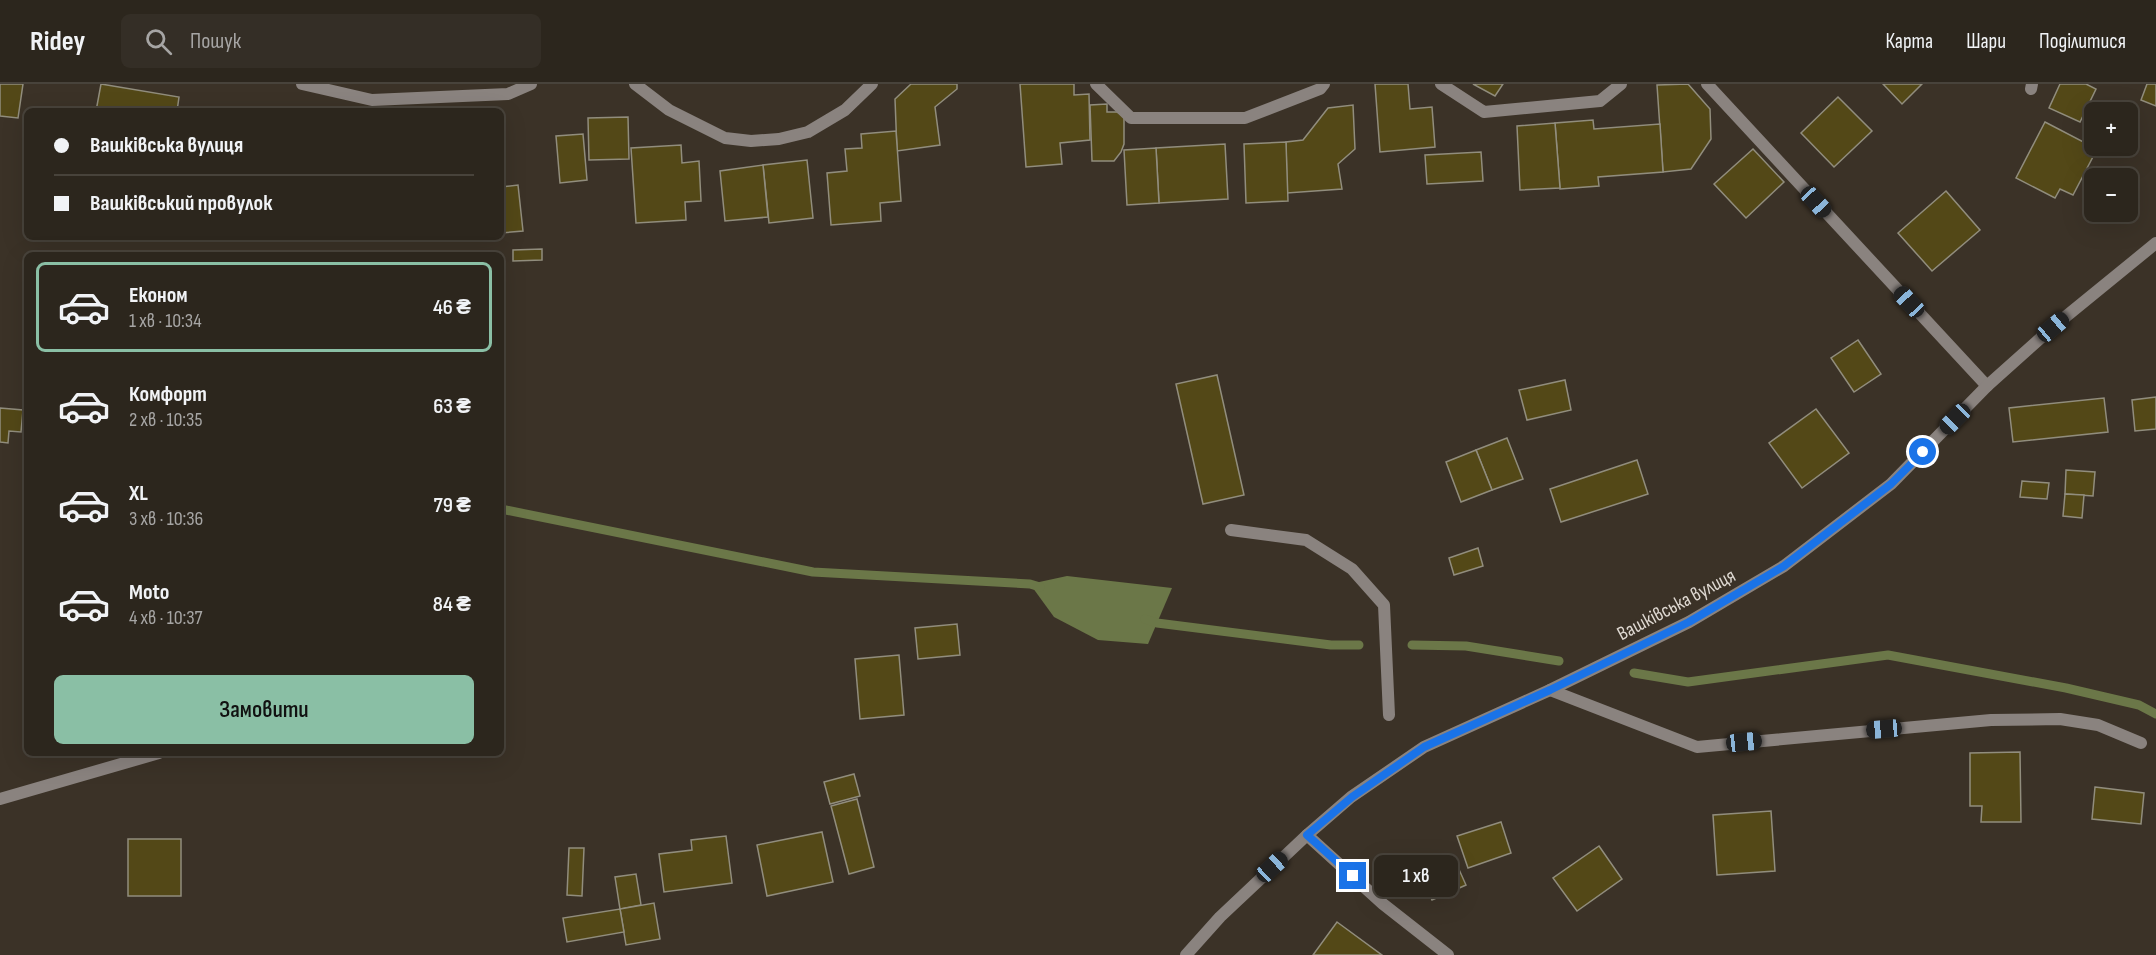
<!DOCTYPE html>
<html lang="uk">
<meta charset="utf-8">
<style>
:root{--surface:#2c261d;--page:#342e26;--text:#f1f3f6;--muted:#a6a5a4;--line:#48433b;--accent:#8abfa5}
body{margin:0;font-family:"Sofia Sans Condensed",sans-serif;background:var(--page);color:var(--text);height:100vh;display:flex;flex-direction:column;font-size:22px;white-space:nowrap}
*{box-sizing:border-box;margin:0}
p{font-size:20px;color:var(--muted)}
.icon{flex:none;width:33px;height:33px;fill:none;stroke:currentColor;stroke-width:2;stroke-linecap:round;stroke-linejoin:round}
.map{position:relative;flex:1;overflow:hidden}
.sheet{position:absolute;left:24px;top:168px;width:480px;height:504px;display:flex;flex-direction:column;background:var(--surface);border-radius:9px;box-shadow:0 6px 24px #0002,0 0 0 2px var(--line)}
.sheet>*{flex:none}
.top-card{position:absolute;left:24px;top:24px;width:480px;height:132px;border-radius:9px;box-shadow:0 6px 24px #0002,0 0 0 2px var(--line);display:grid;align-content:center;height:132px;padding:0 30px;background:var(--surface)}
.controls{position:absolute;left:2084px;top:18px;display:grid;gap:12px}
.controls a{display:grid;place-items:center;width:54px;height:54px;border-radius:9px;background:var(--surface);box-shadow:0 6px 24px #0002,0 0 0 2px var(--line);font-size:30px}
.end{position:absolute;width:27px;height:27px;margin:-14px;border:8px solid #1a73e8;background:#fff;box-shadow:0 0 0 3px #fff}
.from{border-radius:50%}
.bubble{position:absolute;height:42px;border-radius:9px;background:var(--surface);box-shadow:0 6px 24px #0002,0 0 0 2px var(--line);font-size:20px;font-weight:600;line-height:42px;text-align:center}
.car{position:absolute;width:18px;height:36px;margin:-18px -9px;border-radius:8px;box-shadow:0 0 4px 2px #0007;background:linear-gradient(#222 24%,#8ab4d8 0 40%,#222 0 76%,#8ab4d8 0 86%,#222 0)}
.top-card b{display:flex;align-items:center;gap:21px;height:57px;font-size:22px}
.top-card b+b{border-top:2px solid var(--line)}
.top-card i{width:15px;height:15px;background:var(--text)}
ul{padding:10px 0 0;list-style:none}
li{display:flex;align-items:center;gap:18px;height:90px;margin:0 12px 9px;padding:0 18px;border:3px solid transparent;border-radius:9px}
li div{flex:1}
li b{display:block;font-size:22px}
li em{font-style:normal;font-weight:600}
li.current{border-color:var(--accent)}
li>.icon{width:54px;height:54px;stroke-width:1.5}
.primary-button{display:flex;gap:12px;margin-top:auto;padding:12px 30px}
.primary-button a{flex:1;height:69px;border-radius:9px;background:var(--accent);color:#111;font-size:24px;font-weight:600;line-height:69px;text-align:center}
header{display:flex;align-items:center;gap:36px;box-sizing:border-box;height:84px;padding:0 30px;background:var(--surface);border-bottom:2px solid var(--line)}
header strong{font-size:28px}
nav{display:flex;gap:33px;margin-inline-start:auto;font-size:21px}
.search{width:420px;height:54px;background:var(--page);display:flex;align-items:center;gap:15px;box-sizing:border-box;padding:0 21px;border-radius:9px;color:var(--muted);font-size:22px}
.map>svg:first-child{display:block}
</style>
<header>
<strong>Ridey</strong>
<div class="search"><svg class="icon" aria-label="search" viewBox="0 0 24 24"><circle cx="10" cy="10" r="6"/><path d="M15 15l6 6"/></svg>Пошук</div>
<nav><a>Карта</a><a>Шари</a><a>Поділитися</a></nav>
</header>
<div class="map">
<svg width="2156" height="871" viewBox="0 0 2156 871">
<rect width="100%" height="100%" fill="#3b3227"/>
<polygon fill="#6b7748" points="1067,492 1172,504 1148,560 1098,556 1054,533 1030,500"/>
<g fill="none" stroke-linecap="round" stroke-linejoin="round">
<g stroke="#6b7748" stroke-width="9">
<polyline points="501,425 813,488 1030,500 1040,503"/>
<polyline points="1145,535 1157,539 1331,561 1359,561"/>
<polyline points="1412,561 1466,562 1559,577"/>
<polyline points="1634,589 1688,598 1888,571 2066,604 2139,621 2156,630"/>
</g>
</g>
<g fill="#534817" stroke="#918d7d" stroke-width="1.5">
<polygon points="0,0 23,0 18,34 0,32"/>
<polygon points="101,0 179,13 177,27 96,27"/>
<polygon points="911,0 957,0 957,5 935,23 940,61 897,67 895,15"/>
<polygon points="1020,0 1074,0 1074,11 1089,10 1090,56 1060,59 1062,80 1026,83"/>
<polygon points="1375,0 1408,0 1410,25 1432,23 1435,63 1380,68"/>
<polygon points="1473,0 1503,0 1495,12"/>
<polygon points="1688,0 1710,25 1711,55 1691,85 1663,88 1657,1"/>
<polygon points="1883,0 1922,0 1902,20"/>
<polygon points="2060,0 2086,0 2096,5 2080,38 2049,24"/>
<polygon points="2147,0 2156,0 2156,22 2141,16"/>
<polygon points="1838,13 1872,47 1834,83 1801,49"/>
<polygon points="1107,20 1107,28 1117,28 1124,33 1124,60 1121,68 1114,77 1092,77 1090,21"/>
<polygon points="1353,21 1355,65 1338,80 1342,105 1287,109 1286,58 1303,56 1328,24"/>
<polygon points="628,33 629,75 589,76 588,34"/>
<polygon points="1593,36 1594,45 1660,40 1663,88 1598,93 1599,102 1560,105 1555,39"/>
<polygon points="2045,38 2097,65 2073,111 2060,105 2055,114 2016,94"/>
<polygon points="1555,39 1560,104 1520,106 1517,42"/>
<polygon points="896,47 901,117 880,119 881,137 831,141 827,89 847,87 845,65 862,64 861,50"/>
<polygon points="583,50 587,96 560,99 556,52"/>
<polygon points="1286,58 1288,117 1246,119 1244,60"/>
<polygon points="1225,60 1228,115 1159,119 1156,64"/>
<polygon points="681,61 682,79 699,77 701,117 685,118 686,136 636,139 631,64"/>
<polygon points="1156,64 1159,119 1127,121 1124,66"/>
<polygon points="1753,65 1784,98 1746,134 1714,100"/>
<polygon points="1481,68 1483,97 1427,100 1425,71"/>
<polygon points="807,76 813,134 769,139 763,81"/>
<polygon points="763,81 768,133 725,137 720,87"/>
<polygon points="518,101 523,147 501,149 501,103"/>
<polygon points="1946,107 1980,146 1932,187 1898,149"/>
<polygon points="542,165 542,176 513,177 513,166"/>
<polygon points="1858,256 1881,290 1854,308 1831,274"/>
<polygon points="1217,291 1244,411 1203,420 1176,300"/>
<polygon points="1565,296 1571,326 1527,336 1519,306"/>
<polygon points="2156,313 2156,345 2135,347 2132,316"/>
<polygon points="2104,314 2108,348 2013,358 2009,324"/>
<polygon points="0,324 23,326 21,348 9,347 8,359 0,358"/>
<polygon points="1816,325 1849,369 1802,404 1769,359"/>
<polygon points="1507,354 1523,395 1492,406 1476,366"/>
<polygon points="1476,366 1492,406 1461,418 1446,378"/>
<polygon points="1637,376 1648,410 1561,438 1550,405"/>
<polygon points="2066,386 2095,388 2093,412 2065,410"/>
<polygon points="2022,397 2049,399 2047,415 2020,413"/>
<polygon points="2065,410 2084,411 2082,434 2063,432"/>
<polygon points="1478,464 1483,482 1454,491 1449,474"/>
<polygon points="957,540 960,571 918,575 915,544"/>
<polygon points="899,571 904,631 860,635 855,575"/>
<polygon points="2020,668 2021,738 1981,738 1982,722 1970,722 1970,669"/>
<polygon points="854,690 860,712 830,720 824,698"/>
<polygon points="2095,703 2144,709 2141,740 2092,735"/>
<polygon points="857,715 874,783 849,790 831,722"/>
<polygon points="1771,727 1775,787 1717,791 1713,731"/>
<polygon points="1501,738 1511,769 1468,784 1457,752"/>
<polygon points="822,748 833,798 767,812 757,761"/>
<polygon points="726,752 732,799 664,808 659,770 692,766 691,756"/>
<rect x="128" y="755" width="53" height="57"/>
<polygon points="1599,762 1622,795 1577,827 1553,794"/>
<polygon points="569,764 584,764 582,812 567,811"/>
<polygon points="1457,781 1466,801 1432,816 1423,796"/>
<polygon points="636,790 641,821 620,825 615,793"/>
<polygon points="654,819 660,855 626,861 620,825"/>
<polygon points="620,825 624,848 567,858 563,834"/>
<polygon points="1337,838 1382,871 1313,871"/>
</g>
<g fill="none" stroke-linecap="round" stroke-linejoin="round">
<g stroke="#8a837f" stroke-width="12">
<polyline points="2031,5 2032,0"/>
<polyline points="1231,446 1306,456 1352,485 1384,521 1389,631"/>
<polyline points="1550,606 1697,663 1991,636 2060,635 2098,641 2141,659"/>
</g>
<g stroke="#8a837f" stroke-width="12">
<polyline points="302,0 372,16 508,10 531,0"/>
<polyline points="635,0 669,26 725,54 751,57 779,55 808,48 845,26 872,0"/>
<polyline points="1096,0 1131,34 1245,34 1320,5 1324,0"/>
<polyline points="1441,0 1484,28 1600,17 1621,0"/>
<polyline points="1707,0 1987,302"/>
<polyline points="0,715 159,669"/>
<polyline points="1307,751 1383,820 1448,871"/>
<polyline points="1186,871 1220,833 1307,751 1351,713 1424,663 1550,606 1689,538 1784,482 1891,400 1987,302 2053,243 2156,159"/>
</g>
</g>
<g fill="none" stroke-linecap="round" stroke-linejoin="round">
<polyline stroke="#1a73e8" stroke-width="8" points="1353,792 1307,751 1352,713 1424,663 1550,606 1689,538 1784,482 1891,400 1923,368"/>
</g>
<g text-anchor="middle" stroke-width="4.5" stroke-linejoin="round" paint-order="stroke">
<g font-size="20" fill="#ded8d1" stroke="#3b3227">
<text transform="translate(1676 520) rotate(-28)" y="7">Вашківська вулиця</text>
</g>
</g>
</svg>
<div class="controls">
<a>+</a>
<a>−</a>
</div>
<i class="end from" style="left:1923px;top:368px"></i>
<i class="end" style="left:1353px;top:792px"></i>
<div class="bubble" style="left:1374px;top:771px;width:84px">1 хв</div>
<i class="car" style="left:1816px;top:118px;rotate:137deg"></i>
<i class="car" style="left:1909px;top:218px;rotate:317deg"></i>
<i class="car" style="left:2053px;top:243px;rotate:50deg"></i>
<i class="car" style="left:1955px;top:335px;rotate:225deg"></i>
<i class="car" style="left:1884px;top:645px;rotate:265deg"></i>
<i class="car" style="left:1744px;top:658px;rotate:84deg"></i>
<i class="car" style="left:1272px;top:783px;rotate:47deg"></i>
<div class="top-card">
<b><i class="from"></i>Вашківська вулиця</b>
<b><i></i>Вашківський провулок</b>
</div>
<section class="sheet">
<ul>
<li class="current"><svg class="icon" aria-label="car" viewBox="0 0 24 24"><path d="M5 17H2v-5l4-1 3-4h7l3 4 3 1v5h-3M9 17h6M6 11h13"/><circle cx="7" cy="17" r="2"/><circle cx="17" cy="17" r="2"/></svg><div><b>Економ</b><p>1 хв · 10:34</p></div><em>46 ₴</em></li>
<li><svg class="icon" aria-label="car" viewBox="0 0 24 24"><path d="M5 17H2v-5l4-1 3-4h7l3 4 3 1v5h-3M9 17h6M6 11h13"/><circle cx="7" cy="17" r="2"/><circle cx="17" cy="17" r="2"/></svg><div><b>Комфорт</b><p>2 хв · 10:35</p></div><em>63 ₴</em></li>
<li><svg class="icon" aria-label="car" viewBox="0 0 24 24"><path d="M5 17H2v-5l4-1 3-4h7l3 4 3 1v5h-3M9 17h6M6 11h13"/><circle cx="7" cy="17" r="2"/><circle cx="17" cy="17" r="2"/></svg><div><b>XL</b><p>3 хв · 10:36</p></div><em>79 ₴</em></li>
<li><svg class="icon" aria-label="car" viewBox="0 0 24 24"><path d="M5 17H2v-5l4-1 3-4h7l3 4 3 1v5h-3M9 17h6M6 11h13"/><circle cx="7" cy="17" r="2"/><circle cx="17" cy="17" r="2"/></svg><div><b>Moto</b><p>4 хв · 10:37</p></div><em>84 ₴</em></li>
</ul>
<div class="primary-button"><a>Замовити</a></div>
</section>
</div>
